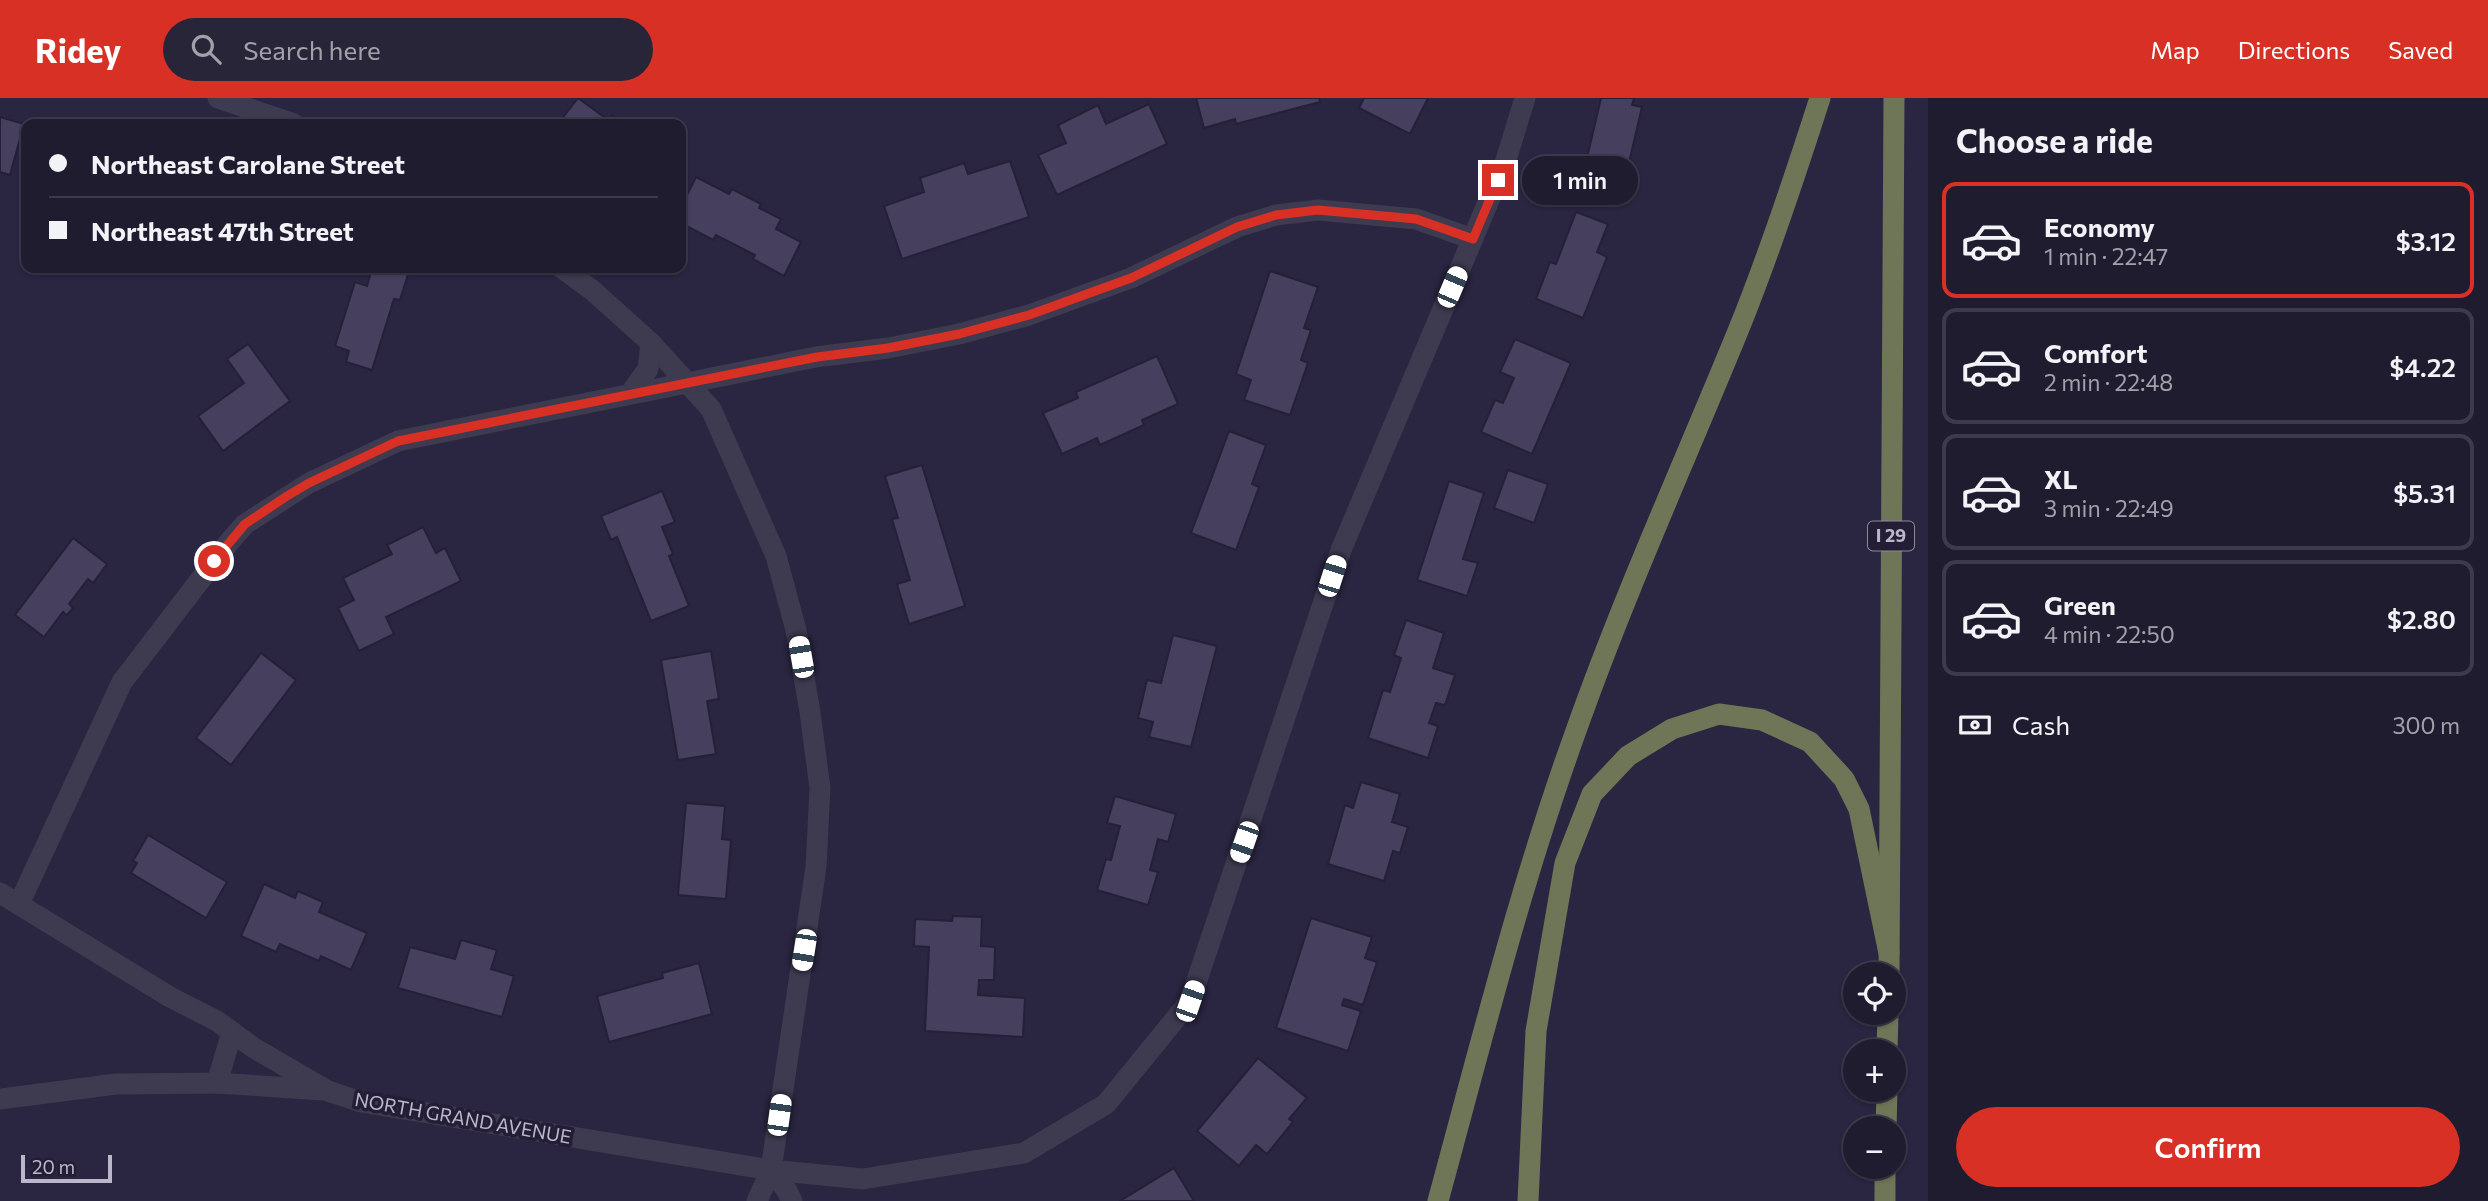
<!DOCTYPE html>
<meta charset="utf-8">
<style>
:root{--surface:#201c30;--page:#282538;--text:#f1f3f6;--muted:#a2a1ab;--line:#3d3a4c;--accent:#d93025}
body{margin:0;font-family:Commissioner,sans-serif;background:var(--page);color:var(--text);height:100vh;display:flex;flex-direction:column;font-size:26px;white-space:nowrap}
*{box-sizing:border-box;margin:0}
p{font-size:23px;color:var(--muted)}
.icon{flex:none;width:38px;height:38px;fill:none;stroke:currentColor;stroke-width:2;stroke-linecap:round;stroke-linejoin:round}
.map{position:relative;flex:1;overflow:hidden}
.panel{display:flex;flex-direction:column;background:var(--surface);width:560px}
.panel>*{flex:none}
.top-card{position:absolute;left:21px;top:21px;width:665px;height:154px;border-radius:14px;box-shadow:0 2px 5px #0004,0 0 0 2px var(--line);display:grid;align-content:center;height:154px;padding:0 28px;background:var(--surface)}
.controls{position:absolute;left:1843px;top:864px;display:grid;gap:14px}
.controls a{display:grid;place-items:center;width:63px;height:63px;border-radius:50%;background:var(--surface);box-shadow:0 2px 5px #0004,0 0 0 2px var(--line);font-size:35px}
.scale{position:absolute;left:21px;bottom:18px;width:91px;box-sizing:border-box;padding-left:7px;border:4px solid #bbb6ca;border-top:0;font-size:19px;line-height:24px;white-space:nowrap;color:#bbb6ca;-webkit-text-stroke:5px #231e35;paint-order:stroke}
.end{position:absolute;width:32px;height:32px;margin:-16px;border:9px solid #d93025;background:#fff;box-shadow:0 0 0 4px #fff}
.from{border-radius:50%}
.bubble{position:absolute;height:49px;border-radius:24px;background:var(--surface);box-shadow:0 2px 5px #0004,0 0 0 2px var(--line);font-size:23px;font-weight:600;line-height:49px;text-align:center}
.car{position:absolute;width:21px;height:42px;margin:-21px -10px;border-radius:9px;box-shadow:0 0 5px 2px #0007;background:linear-gradient(#fff 24%,#345 0 40%,#fff 0 76%,#345 0 86%,#fff 0)}
.top-card b{display:flex;align-items:center;gap:24px;height:66px;font-size:26px}
.top-card b+b{border-top:2px solid var(--line)}
.top-card i{width:18px;height:18px;background:var(--text)}
ul{padding:0;list-style:none}
li{display:flex;align-items:center;gap:21px;height:116px;margin:0 14px 10px;padding:0 14px;border:4px solid var(--line);border-radius:14px}
li div{flex:1}
li b{display:block;font-size:26px}
li em{font-style:normal;font-weight:600}
li.selected{border-color:var(--accent)}
li>.icon{width:63px;height:63px;stroke-width:1.5}
h2{padding:0 28px;font-size:32px;line-height:84px}
.pay{display:flex;align-items:center;gap:18px;height:77px;padding:0 28px;font-size:26px}
.pay p{margin-inline-start:auto}
.primary-button{display:flex;gap:14px;margin-top:auto;padding:14px 28px}
.primary-button a{flex:1;height:80px;border-radius:42px;background:var(--accent);color:#fff;font-size:28px;font-weight:600;line-height:80px;text-align:center}
header{display:flex;align-items:center;gap:42px;box-sizing:border-box;height:98px;padding:0 35px;background:var(--accent);color:#fff}
header strong{font-size:33px}
nav{display:flex;gap:38px;margin-inline-start:auto;font-size:24px}
.search{width:490px;height:63px;background:var(--page);display:flex;align-items:center;gap:18px;box-sizing:border-box;padding:0 24px;border-radius:38px;color:var(--muted);font-size:26px}
main{display:flex;flex:1;min-height:0}
.map>svg:first-child{display:block}
</style>
<header>
<strong>Ridey</strong>
<div class="search"><svg class="icon" aria-label="search" viewBox="0 0 24 24"><circle cx="10" cy="10" r="6"/><path d="M15 15l6 6"/></svg>Search here</div>
<nav><a>Map</a><a>Directions</a><a>Saved</a></nav>
</header>
<main>
<div class="map">
<svg width="1928" height="1103" viewBox="0 0 1928 1103">
<rect width="100%" height="100%" fill="#2a2540"/>
<g fill="#463f5e" stroke="#252037" stroke-width="2">
<polygon points="578,0 608,22 612,17 625,26 558,26"/>
<polygon points="1196,0 1319,0 1320,4 1236,26 1235,21 1204,30"/>
<polygon points="1364,0 1428,0 1410,36 1359,10"/>
<polygon points="1601,0 1634,0 1632,7 1642,9 1624,86 1583,77"/>
<polygon points="1149,6 1167,46 1057,97 1038,57 1066,45 1058,27 1098,7 1106,26"/>
<polygon points="0,19 24,26 10,77 0,74"/>
<polygon points="1010,63 1029,119 902,161 884,108 924,94 920,80 964,65 968,76"/>
<polygon points="696,79 729,96 732,91 761,106 759,110 781,121 776,131 801,144 784,178 753,161 755,157 716,137 713,142 681,125 681,109"/>
<polygon points="1576,114 1608,126 1597,154 1607,159 1583,220 1536,201 1550,164 1556,166"/>
<polygon points="372,170 410,170 400,202 394,201 372,272 346,264 349,253 335,248 355,184 367,188"/>
<polygon points="1270,173 1318,189 1304,230 1311,232 1301,262 1308,265 1290,317 1244,302 1251,282 1236,276"/>
<polygon points="1515,241 1571,265 1532,356 1481,334 1495,302 1503,305 1514,280 1500,274"/>
<polygon points="248,246 290,303 223,353 198,318 244,285 227,261"/>
<polygon points="1157,258 1178,306 1142,322 1144,327 1100,347 1097,340 1062,356 1043,315 1078,300 1076,294"/>
<polygon points="1229,333 1266,347 1252,386 1259,389 1236,452 1191,435"/>
<polygon points="922,367 965,508 909,526 897,486 910,482 892,421 898,420 885,378"/>
<polygon points="1508,372 1548,386 1534,425 1494,410"/>
<polygon points="1449,383 1484,395 1463,461 1478,465 1467,498 1417,482"/>
<polygon points="662,393 675,424 662,429 673,456 669,458 689,508 651,523 617,439 611,442 601,418"/>
<polygon points="423,429 436,455 445,450 461,483 386,519 394,536 359,553 338,510 354,502 343,480 392,456 387,447"/>
<polygon points="73,440 107,466 93,485 88,481 69,506 73,510 67,517 63,514 44,539 15,517"/>
<polygon points="1406,522 1444,535 1433,570 1455,577 1445,607 1436,605 1429,625 1438,628 1428,660 1368,640 1383,592 1390,594 1401,560 1394,557"/>
<polygon points="1173,537 1217,548 1191,649 1149,639 1153,624 1138,620 1147,582 1161,585"/>
<polygon points="711,553 719,601 707,603 716,656 678,662 661,562"/>
<polygon points="261,555 296,582 231,667 196,640"/>
<polygon points="1361,684 1400,696 1392,724 1408,729 1400,755 1393,753 1384,783 1328,766 1345,707 1353,710"/>
<polygon points="1115,698 1176,716 1168,744 1158,741 1150,772 1158,774 1148,807 1097,792 1106,761 1111,762 1120,728 1107,725"/>
<polygon points="686,705 725,708 722,741 731,742 726,801 678,797"/>
<polygon points="148,737 227,784 206,820 131,775 137,765 133,763"/>
<polygon points="264,786 295,800 298,793 323,804 319,814 367,835 351,872 321,858 319,863 280,846 276,854 241,838"/>
<polygon points="953,818 982,819 981,848 995,849 994,882 979,882 978,897 1025,900 1023,939 925,933 929,849 914,848 915,821 952,823"/>
<polygon points="1311,820 1372,839 1365,860 1377,864 1363,907 1344,901 1342,907 1361,913 1348,953 1276,930"/>
<polygon points="461,842 497,852 491,871 514,878 502,919 398,890 410,849 455,861"/>
<polygon points="699,865 712,916 609,944 597,898 663,880 662,875"/>
<polygon points="1258,960 1307,1000 1289,1021 1293,1024 1267,1056 1256,1047 1239,1068 1197,1033"/>
<polygon points="1174,1070 1194,1103 1120,1103"/>
</g>
<g fill="none" stroke-linecap="round" stroke-linejoin="round">
<g stroke="#3e3a50" stroke-width="21">
<polyline points="218,0 294,26"/>
<polyline points="562,170 592,192 651,245 711,311 776,458 796,532 810,614 820,690 816,769 771,1072 757,1103"/>
<polyline points="630,296 648,271 651,245"/>
<polyline points="0,795 170,899 217,923 254,950 328,993 361,1004 771,1072 863,1081 1024,1055 1106,1006 1190,903 1341,452 1506,62 1525,0"/>
<polyline points="19,806 122,584 230,443 245,426 309,385 398,343 816,259 888,250 959,236 1029,217 1131,180 1237,129 1276,117 1318,112 1416,121 1473,141"/>
<polyline points="217,985 232,934"/>
<polyline points="0,1001 116,986 217,985 322,992"/>
<polyline points="771,1072 787,1093 792,1103"/>
</g>
<g stroke="#6f7657" stroke-width="21">
<polyline points="1889,877 1894,0"/>
<polyline points="1887,954 1888,915"/>
<polyline points="1886,1031 1887,992"/>
<path d="M1438 1103C1481 945 1521 784 1577 630 1625 495 1684 365 1738 233 1769 157 1795 78 1820 0"/>
<polyline points="1528,1103 1536,933 1565,765 1592,696 1628,658 1672,631 1719,616 1762,622 1810,644 1844,681 1859,711 1889,855"/>
<polyline points="1885,1103 1885,1069"/>
</g>
</g>
<g fill="none" stroke-linecap="round" stroke-linejoin="round">
<polyline stroke="#d93025" stroke-width="9" points="214,463 245,426 287,398 309,385 398,343 817,259 888,250 959,236 1029,217 1131,180 1237,129 1276,117 1318,112 1416,121 1473,141 1498,82"/>
</g>
<g text-anchor="middle" stroke-width="7" stroke-linejoin="round" paint-order="stroke">
<rect fill="#231e35" stroke="#8d889d" stroke-width="2" x="1868" y="423.5" width="46" height="29" rx="5"/>
<g font-size="18" font-weight="bold" fill="#bbb6ca">
<text x="1891" y="444">I 29</text>
</g>
<g font-size="19" fill="#bbb6ca" stroke="#231e35">
<text transform="translate(463 1020) rotate(10)" y="7">NORTH GRAND AVENUE</text>
</g>
</g>
</svg>
<div class="controls">
<a><svg class="icon" aria-label="locate" viewBox="0 0 24 24"><circle cx="12" cy="12" r="6"/><path d="M12 2v4M12 18v4M2 12h4M18 12h4"/></svg></a>
<a>+</a>
<a>−</a>
</div>
<div class="scale">20 m</div>
<i class="end from" style="left:214px;top:463px"></i>
<i class="end" style="left:1498px;top:82px"></i>
<div class="bubble" style="left:1522px;top:58px;width:116px">1 min</div>
<i class="car" style="left:1452px;top:189px;rotate:23deg"></i>
<i class="car" style="left:1332px;top:478px;rotate:18deg"></i>
<i class="car" style="left:801px;top:559px;rotate:350deg"></i>
<i class="car" style="left:1244px;top:744px;rotate:199deg"></i>
<i class="car" style="left:804px;top:852px;rotate:189deg"></i>
<i class="car" style="left:1190px;top:903px;rotate:19deg"></i>
<i class="car" style="left:779px;top:1017px;rotate:8deg"></i>
<div class="top-card">
<b><i class="from"></i>Northeast Carolane Street</b>
<b><i></i>Northeast 47th Street</b>
</div>
</div>
<section class="panel">
<h2>Choose a ride</h2>
<ul>
<li class="selected"><svg class="icon" aria-label="car" viewBox="0 0 24 24"><path d="M5 17H2v-5l4-1 3-4h7l3 4 3 1v5h-3M9 17h6M6 11h13"/><circle cx="7" cy="17" r="2"/><circle cx="17" cy="17" r="2"/></svg><div><b>Economy</b><p>1 min · 22:47</p></div><em>$3.12</em></li>
<li><svg class="icon" aria-label="car" viewBox="0 0 24 24"><path d="M5 17H2v-5l4-1 3-4h7l3 4 3 1v5h-3M9 17h6M6 11h13"/><circle cx="7" cy="17" r="2"/><circle cx="17" cy="17" r="2"/></svg><div><b>Comfort</b><p>2 min · 22:48</p></div><em>$4.22</em></li>
<li><svg class="icon" aria-label="car" viewBox="0 0 24 24"><path d="M5 17H2v-5l4-1 3-4h7l3 4 3 1v5h-3M9 17h6M6 11h13"/><circle cx="7" cy="17" r="2"/><circle cx="17" cy="17" r="2"/></svg><div><b>XL</b><p>3 min · 22:49</p></div><em>$5.31</em></li>
<li><svg class="icon" aria-label="car" viewBox="0 0 24 24"><path d="M5 17H2v-5l4-1 3-4h7l3 4 3 1v5h-3M9 17h6M6 11h13"/><circle cx="7" cy="17" r="2"/><circle cx="17" cy="17" r="2"/></svg><div><b>Green</b><p>4 min · 22:50</p></div><em>$2.80</em></li>
</ul>
<div class="pay"><svg class="icon" aria-label="cash" viewBox="0 0 24 24"><path d="M3 7h18v10H3z"/><circle cx="12" cy="12" r="2"/></svg>Cash<p>300 m</p></div>
<div class="primary-button"><a>Confirm</a></div>
</section>
</main>
